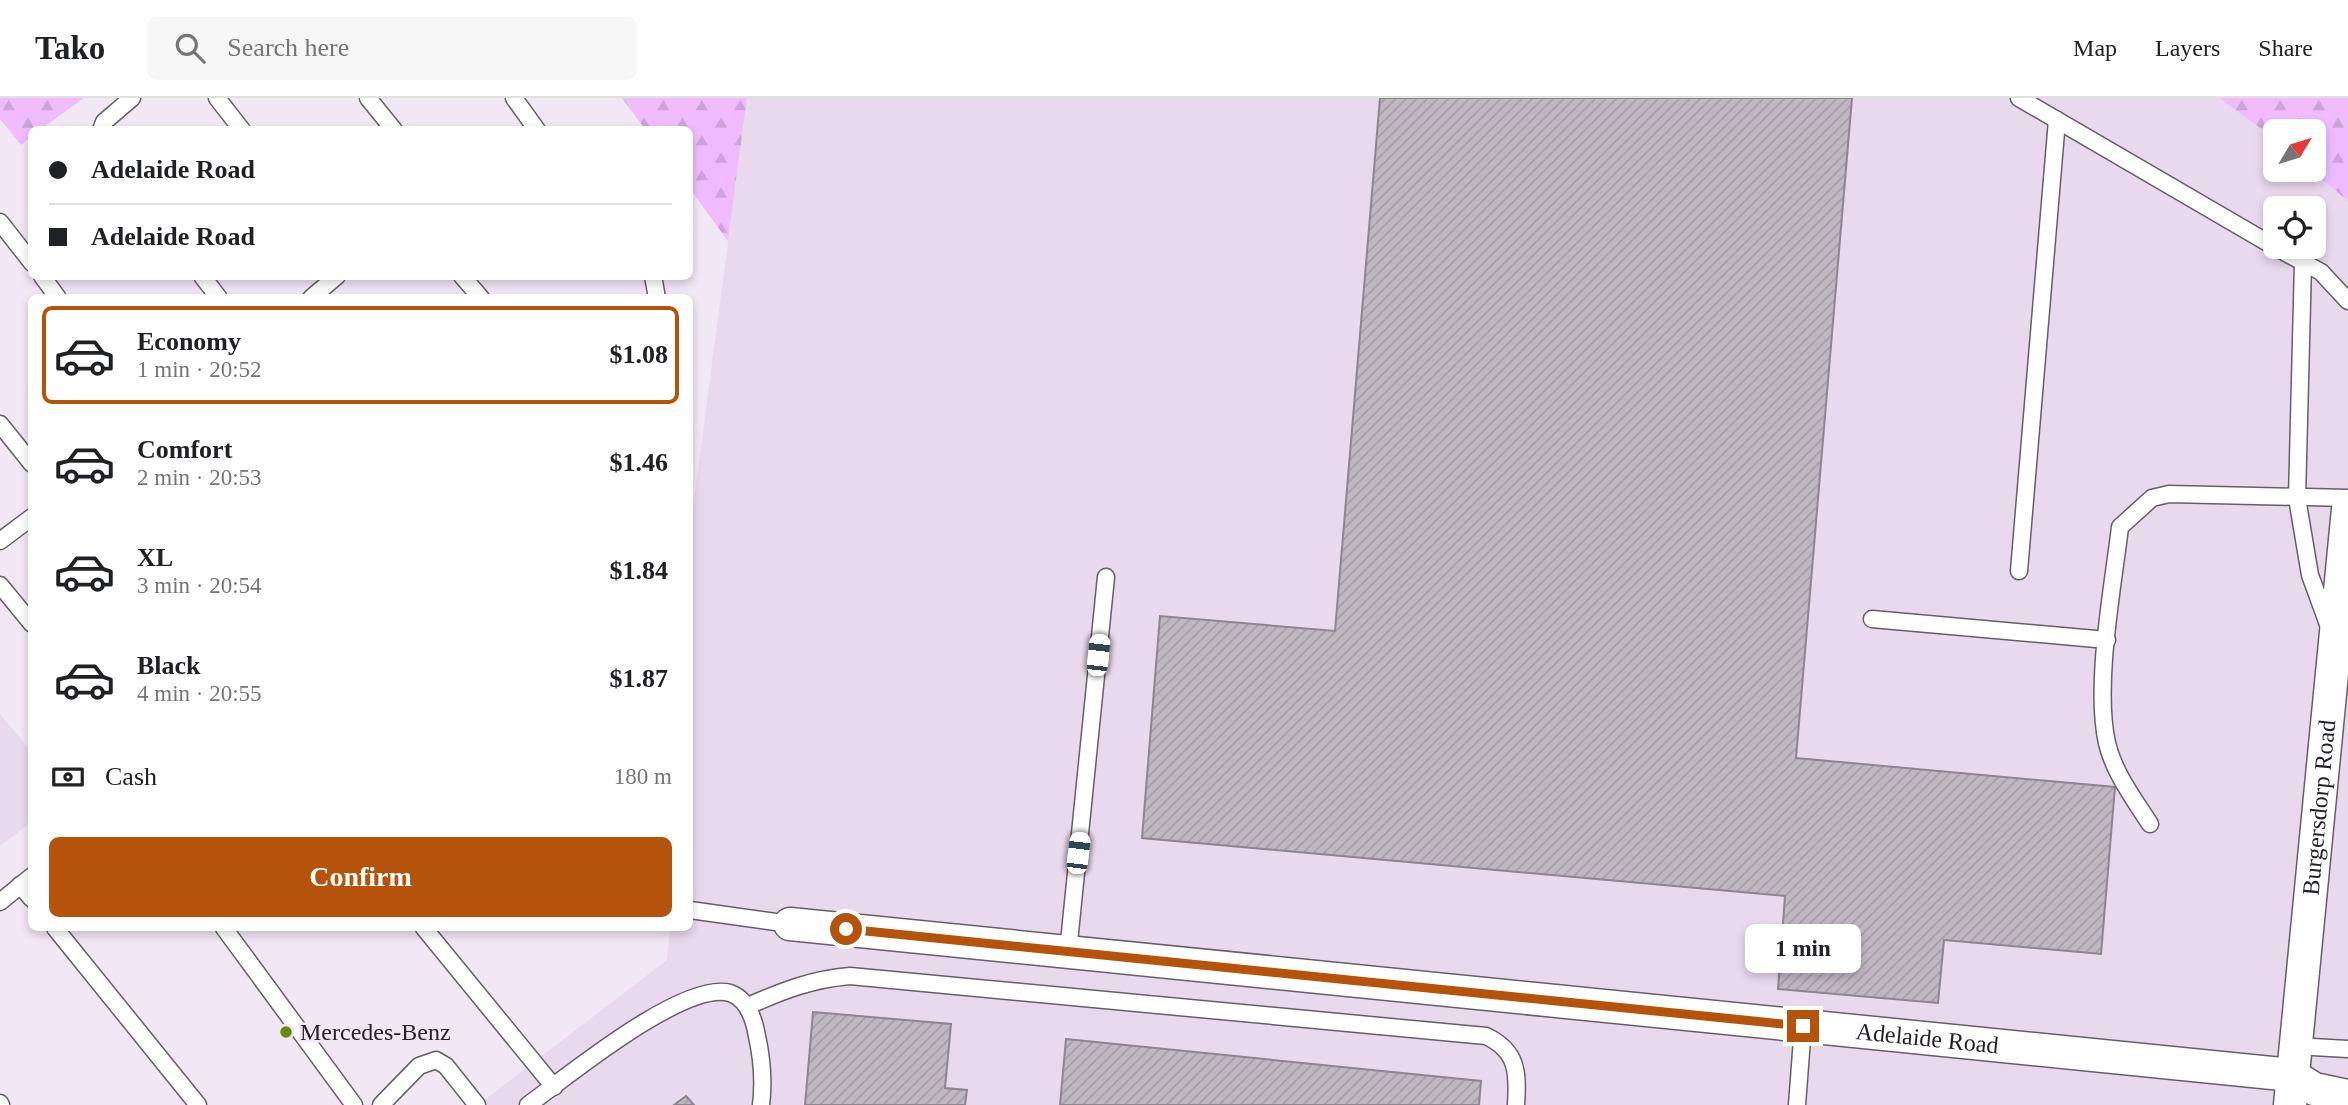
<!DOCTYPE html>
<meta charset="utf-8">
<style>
:root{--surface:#fff;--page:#f6f6f6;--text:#202124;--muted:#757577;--line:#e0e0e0;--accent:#b45309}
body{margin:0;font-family:"Times New Roman",serif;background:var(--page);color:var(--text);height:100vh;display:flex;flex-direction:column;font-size:26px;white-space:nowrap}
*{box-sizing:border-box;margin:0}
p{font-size:23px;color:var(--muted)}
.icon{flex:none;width:38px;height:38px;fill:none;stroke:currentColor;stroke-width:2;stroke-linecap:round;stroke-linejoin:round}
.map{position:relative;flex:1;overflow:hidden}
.sheet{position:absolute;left:28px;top:196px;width:665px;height:637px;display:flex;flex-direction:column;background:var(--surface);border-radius:10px;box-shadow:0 4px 10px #0003}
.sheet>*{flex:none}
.hud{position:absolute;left:28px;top:28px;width:665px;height:154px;border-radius:10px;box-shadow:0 4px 10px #0003;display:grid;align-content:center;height:154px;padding:0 21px;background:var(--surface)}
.needle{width:46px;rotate:52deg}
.controls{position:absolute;left:2263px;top:21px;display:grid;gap:14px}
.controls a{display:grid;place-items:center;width:63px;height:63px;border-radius:10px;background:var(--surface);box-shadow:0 4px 10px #0003;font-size:35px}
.end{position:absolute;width:32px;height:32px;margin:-16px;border:9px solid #b45309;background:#fff;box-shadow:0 0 0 4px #fff}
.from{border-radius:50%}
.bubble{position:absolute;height:49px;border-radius:10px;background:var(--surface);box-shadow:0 4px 10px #0003;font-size:23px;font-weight:800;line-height:49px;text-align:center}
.car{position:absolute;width:21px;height:42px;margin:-21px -10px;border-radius:9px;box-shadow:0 0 5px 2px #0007;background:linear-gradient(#fff 24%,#345 0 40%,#fff 0 76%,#345 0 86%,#fff 0)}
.hud b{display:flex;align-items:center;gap:24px;height:66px;font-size:26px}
.hud b+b{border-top:2px solid var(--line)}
.hud i{width:18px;height:18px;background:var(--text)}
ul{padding:12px 0 0;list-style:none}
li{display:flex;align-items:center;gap:21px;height:98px;margin:0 14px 10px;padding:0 7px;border:4px solid transparent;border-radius:10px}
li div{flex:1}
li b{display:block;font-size:26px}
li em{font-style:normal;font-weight:800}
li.current{border-color:var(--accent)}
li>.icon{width:63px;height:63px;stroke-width:1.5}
.pay{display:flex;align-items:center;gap:18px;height:77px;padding:0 21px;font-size:26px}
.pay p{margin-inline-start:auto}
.primary-button{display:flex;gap:14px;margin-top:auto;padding:14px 21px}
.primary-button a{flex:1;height:80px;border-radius:10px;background:var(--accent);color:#fff;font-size:28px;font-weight:800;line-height:80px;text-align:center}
header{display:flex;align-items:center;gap:42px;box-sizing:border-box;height:98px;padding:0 35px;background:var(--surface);border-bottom:2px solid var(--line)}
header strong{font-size:33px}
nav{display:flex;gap:38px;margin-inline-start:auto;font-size:24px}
.search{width:490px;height:63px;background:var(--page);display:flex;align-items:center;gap:18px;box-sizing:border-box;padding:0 24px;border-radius:10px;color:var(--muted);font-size:26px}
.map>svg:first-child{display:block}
</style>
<header>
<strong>Tako</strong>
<div class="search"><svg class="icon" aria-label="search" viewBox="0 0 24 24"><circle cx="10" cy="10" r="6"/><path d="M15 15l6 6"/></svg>Search here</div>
<nav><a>Map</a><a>Layers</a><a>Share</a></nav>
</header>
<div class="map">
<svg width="2348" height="1007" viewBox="0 0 2348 1007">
<defs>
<pattern id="forest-firs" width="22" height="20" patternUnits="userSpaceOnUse" patternTransform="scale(1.75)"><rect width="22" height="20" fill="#f0bcff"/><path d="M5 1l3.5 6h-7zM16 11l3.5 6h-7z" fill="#cea1db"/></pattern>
<pattern id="building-hatch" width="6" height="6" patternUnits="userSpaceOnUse" patternTransform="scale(1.75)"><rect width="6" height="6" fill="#c1b7c3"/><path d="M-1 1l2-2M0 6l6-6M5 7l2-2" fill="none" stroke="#a69da8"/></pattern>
</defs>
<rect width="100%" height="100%" fill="#f2e7f5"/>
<g fill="#e8d9ec" fill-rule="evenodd">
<path d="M747 0H2219L2275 41V72H2311L2348 103V1007H478L667 862 670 830H690V433ZM2275 110H2314V149H2275Z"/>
<polygon points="0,616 32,654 31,724 0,748"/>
</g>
<g fill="url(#forest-firs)">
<polygon points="0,0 84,0 41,31 32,32 31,39 21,47 0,21"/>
<polygon points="622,0 747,0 728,143 690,91 690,32 645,31"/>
<polygon points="2219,0 2348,0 2348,103 2311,72 2314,33 2275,33 2275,41"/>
</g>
<g fill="url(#building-hatch)" stroke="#8e8591" stroke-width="2">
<polygon points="1380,0 1852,0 1796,660 2115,689 2101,856 1944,842 1938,905 1778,891 1785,798 1142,740 1160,518 1335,533"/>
<polygon points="813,914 951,926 945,990 967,992 965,1007 805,1007"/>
<polygon points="1066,941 1481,983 1479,1007 1060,1007"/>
<polygon points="686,998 694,1007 674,1007"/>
</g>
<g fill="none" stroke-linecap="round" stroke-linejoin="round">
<g stroke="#675e69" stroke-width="19">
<g id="lane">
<polyline points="217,0 242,32"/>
<polyline points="368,0 394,32"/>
<polyline points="514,0 537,32"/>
<polyline points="2019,0 2275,149"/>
<polyline points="101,32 104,24 132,0"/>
<polyline points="0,124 32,165"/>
<polyline points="2275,149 2321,174 2348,203"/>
<polyline points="2303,165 2297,400 2310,477 2329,529"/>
<polyline points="42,178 58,200"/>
<polyline points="202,178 219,200"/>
<polyline points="462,178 481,200"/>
<polyline points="653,178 657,200"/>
<polyline points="311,200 337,178"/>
<polyline points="0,326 32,366"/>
<polyline points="0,443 32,419"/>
<polyline points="2019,473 2057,22"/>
<polyline points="0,487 32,526"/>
<polyline points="1872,521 2107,542"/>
<path d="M2150 726C2134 701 2114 675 2107 645 2094 587 2113 489 2120 429L2152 400 2169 396 2348 400"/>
<polyline points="20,787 32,801"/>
<polyline points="0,804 32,778"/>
<polyline points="690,812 790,826"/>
<polyline points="55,830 198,1007"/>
<polyline points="224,830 354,1007"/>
<polyline points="424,830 554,989"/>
<polyline points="1068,854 1106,479"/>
<path d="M748 908C782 893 812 881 850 878L1486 938C1518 953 1518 975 1516 1007"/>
<polyline points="2295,948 2348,951"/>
<polyline points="0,1005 1,1007"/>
<polyline points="381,1007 419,968 436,962 446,968 477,1007"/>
<path d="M528 1007C567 979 684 882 730 895 748 901 754 921 757 938 762 961 764 983 761 1007"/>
<polyline points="1797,1007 1803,928"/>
</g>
</g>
<g stroke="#675e69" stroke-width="35">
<g id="street">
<path id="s1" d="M790 826 2292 977 2314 991 2348 998"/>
<path id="s2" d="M2290 1007 2348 411"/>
</g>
</g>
<use href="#lane" stroke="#fff" stroke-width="16"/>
<use href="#street" stroke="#fff" stroke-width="32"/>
</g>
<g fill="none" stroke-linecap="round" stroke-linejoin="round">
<polyline stroke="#b45309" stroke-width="9" points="846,831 1803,928"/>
</g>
<circle fill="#6a8a07" stroke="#f2e7f5" stroke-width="2.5" cx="286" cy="934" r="7"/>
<g text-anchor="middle" stroke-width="5" stroke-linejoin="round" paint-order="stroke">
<g font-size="24" fill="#252227" stroke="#f2e7f5">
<text dy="8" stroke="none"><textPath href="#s2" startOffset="299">Burgersdorp Road</textPath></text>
<text dy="8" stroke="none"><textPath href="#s1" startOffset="1143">Adelaide Road</textPath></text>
</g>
<g font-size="24" fill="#252227" stroke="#f2e7f5" text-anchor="start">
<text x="300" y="942">Mercedes-Benz</text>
</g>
</g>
</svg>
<div class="controls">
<a><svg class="needle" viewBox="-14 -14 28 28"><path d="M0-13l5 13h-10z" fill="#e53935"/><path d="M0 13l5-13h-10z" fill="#757577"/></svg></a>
<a><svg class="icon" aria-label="locate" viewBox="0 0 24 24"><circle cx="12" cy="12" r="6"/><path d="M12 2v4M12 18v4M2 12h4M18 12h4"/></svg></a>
</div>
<i class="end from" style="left:846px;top:831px"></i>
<i class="end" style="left:1803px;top:928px"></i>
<div class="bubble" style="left:1745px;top:826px;width:116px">1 min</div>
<i class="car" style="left:1098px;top:557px;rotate:6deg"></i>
<i class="car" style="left:1078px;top:755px;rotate:7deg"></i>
<div class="hud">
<b><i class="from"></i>Adelaide Road</b>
<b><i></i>Adelaide Road</b>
</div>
<section class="sheet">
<ul>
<li class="current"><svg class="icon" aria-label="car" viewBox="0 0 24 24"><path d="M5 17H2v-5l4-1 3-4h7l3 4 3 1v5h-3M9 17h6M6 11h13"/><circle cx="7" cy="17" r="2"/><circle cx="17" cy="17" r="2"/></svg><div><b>Economy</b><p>1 min · 20:52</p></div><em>$1.08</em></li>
<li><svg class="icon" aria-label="car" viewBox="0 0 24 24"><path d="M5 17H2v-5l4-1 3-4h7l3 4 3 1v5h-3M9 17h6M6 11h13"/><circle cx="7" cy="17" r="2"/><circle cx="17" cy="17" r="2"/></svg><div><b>Comfort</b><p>2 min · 20:53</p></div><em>$1.46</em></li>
<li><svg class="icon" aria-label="car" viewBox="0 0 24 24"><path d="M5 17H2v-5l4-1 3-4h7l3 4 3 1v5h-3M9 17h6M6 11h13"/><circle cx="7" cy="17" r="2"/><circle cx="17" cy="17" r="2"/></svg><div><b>XL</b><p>3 min · 20:54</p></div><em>$1.84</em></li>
<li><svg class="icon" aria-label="car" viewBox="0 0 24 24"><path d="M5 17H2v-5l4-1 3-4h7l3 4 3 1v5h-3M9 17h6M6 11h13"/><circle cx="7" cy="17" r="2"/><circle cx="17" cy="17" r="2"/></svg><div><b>Black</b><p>4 min · 20:55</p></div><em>$1.87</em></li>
</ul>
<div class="pay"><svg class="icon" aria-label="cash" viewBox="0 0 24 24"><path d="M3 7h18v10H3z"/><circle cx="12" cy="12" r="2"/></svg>Cash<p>180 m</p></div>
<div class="primary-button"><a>Confirm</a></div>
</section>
</div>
